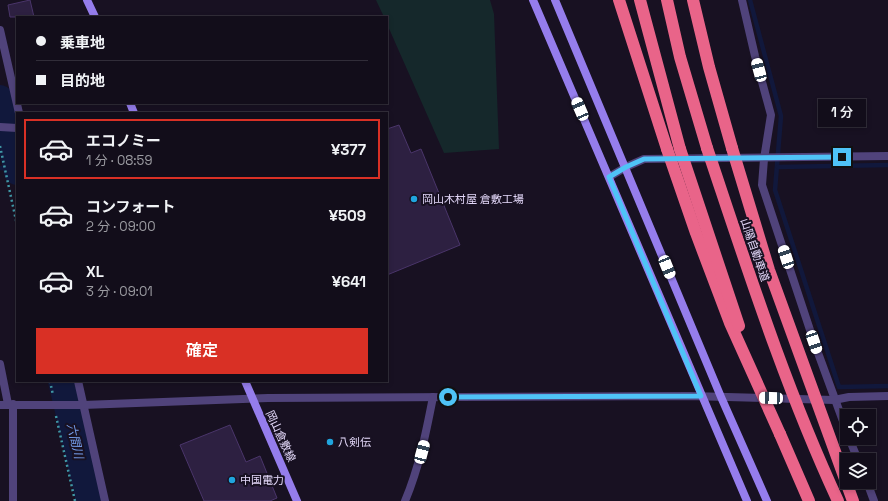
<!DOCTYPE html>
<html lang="ja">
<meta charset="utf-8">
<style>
:root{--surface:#120d1a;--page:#1f1b27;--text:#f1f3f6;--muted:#9c9ca2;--line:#312d39;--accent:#d93025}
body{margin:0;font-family:"Space Grotesk","Noto Sans JP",sans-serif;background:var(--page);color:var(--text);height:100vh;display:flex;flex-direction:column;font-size:15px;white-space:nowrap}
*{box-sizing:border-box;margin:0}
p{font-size:13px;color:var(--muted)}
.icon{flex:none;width:22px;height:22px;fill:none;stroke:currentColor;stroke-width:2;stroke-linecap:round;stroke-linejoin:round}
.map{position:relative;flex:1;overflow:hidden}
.drawer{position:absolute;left:16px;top:112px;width:372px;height:270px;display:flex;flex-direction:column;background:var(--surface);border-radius:0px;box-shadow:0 2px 6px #0003,0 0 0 1px var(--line)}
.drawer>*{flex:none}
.banner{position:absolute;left:16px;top:16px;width:372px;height:88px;border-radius:0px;box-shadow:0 2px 6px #0003,0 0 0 1px var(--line);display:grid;align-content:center;height:88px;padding:0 20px;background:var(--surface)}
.fabs{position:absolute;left:840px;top:409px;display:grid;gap:8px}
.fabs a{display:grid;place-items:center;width:36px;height:36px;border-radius:0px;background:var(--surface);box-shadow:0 2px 6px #0003,0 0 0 1px var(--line);font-size:20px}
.end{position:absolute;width:18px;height:18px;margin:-9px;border:5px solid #4fc3f7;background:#111;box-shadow:0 0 0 2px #111}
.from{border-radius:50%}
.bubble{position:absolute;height:28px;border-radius:0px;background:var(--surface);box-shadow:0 2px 6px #0003,0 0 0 1px var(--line);font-size:13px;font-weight:600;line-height:28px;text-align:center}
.car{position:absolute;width:12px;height:24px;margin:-12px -6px;border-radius:5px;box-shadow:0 0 3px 1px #0007;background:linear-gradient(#fff 24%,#345 0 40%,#fff 0 76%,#345 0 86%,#fff 0)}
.banner b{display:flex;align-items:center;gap:14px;height:38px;font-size:15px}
.banner b+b{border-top:1px solid var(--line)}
.banner i{width:10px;height:10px;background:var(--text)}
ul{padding:7px 0 0;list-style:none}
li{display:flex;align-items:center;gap:12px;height:60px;margin:0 8px 6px;padding:0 12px;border:2px solid transparent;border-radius:0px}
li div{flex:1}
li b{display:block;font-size:15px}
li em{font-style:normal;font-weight:600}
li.active{border-color:var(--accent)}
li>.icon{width:36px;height:36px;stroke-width:1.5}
.action{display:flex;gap:8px;margin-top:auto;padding:8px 20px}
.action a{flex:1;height:46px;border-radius:0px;background:var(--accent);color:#fff;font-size:16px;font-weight:600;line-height:46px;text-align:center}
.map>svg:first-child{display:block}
</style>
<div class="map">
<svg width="888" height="501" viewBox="0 0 888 501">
<rect width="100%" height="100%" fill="#181122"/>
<polygon fill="#15282b" points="376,0 490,0 494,14 499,149 444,153 387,24 387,17 384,17"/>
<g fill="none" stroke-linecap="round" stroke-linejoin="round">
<g stroke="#11183c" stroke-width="4.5">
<polyline points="750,0 781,116 775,190 839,387 888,386"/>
<polyline points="778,167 888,165"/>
<polyline points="0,168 16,168"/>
</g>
<g stroke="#11183c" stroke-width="26">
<polyline points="0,98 17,172"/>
<polyline points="61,381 89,501"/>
</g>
</g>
<g fill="#2d2041" stroke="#4a356a">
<polygon points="30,0 34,17 10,17 8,5"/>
<polygon points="399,125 411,153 421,149 460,245 387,275 387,129"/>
<polygon points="230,425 246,462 260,456 277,498 270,501 204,501 180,445"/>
</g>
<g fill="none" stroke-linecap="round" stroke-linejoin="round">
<g stroke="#4098a6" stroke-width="2.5" stroke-dasharray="2 3" stroke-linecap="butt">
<polyline points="0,146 17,225"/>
<polyline points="50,381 53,395"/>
<polyline points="56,416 75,501"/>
</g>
<g stroke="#50437b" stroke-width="8">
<polyline points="742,0 755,56 771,115 764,159 762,185 814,342 847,432"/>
<polyline points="0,30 19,113"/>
<polyline points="0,127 17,128"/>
<polyline points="609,177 626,167 644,159 888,156"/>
<polyline points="0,364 8,404"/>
<polyline points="78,381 105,501"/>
<polyline points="13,404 13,501"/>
<polyline points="0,405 83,405 268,398 690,396 834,400 849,397 888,396"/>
<polyline points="849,438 858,460"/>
<polyline points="867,482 874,501"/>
<path d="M405 501C419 468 426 433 433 397"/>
</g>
<g stroke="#957dec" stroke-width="8">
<polyline points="87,0 95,17"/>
<polyline points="533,0 747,501"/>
<polyline points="555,0 721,397 767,501"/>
<polyline points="130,103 134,113"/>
<polyline points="245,381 297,501"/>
</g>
<g stroke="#e96489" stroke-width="12">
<polyline points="619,0 667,149"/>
<polyline points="640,0 680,149"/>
<polyline points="667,0 680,57 707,148"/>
<polyline points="693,0 709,67 732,148"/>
<polyline points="780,434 809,501"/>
</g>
<g stroke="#e96489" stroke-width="12">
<path d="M707 148C747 267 785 387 838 501"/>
<polyline points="732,148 769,270 853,501"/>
<polyline points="667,149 696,233 730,323 780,434"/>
<polyline points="680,149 739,326"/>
</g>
</g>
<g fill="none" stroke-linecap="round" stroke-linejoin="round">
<polyline stroke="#4fc3f7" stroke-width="5" points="448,397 701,396 609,177 626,167 644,159 842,157"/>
</g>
<g fill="#20a5de" stroke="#181122" stroke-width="1.5">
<circle cx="414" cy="199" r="4"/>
<circle cx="330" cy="442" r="4"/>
<circle cx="232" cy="480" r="4"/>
</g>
<g text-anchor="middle" stroke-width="4" stroke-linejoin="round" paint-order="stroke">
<g font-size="11" fill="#e3d8f9" stroke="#181122" text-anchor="start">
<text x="422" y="203">岡山木村屋 倉敷工場</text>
<text x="338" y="446">八剣伝</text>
<text x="240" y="484">中国電力</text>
</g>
<g font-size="11" fill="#e3d8f9" stroke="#181122">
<text transform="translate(755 250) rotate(71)" y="4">山陽自動車道</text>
<text transform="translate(281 436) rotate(65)" y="4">岡山倉敷線</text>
</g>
<g font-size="12" font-style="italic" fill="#759deb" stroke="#181122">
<text transform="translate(75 441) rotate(77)" y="4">六間川</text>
</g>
</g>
</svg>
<div class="fabs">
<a><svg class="icon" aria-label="locate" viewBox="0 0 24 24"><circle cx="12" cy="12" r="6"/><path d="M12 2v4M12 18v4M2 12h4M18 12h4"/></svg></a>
<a><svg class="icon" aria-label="layers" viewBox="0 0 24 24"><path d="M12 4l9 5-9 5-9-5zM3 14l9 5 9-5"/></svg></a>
</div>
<i class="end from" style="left:448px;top:397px"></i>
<i class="end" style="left:842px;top:157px"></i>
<div class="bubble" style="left:818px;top:99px;width:48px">1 分</div>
<i class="car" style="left:759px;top:70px;rotate:345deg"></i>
<i class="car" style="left:580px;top:109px;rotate:337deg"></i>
<i class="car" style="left:786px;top:257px;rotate:342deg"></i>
<i class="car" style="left:667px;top:267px;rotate:158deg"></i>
<i class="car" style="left:814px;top:342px;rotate:161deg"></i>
<i class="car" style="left:771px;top:398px;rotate:272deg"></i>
<i class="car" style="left:422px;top:452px;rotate:15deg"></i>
<div class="banner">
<b><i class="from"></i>乗車地</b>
<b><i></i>目的地</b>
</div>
<section class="drawer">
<ul>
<li class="active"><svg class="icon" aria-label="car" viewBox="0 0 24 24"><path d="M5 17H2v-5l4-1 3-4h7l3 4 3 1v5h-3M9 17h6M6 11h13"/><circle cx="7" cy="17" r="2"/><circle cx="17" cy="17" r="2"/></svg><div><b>エコノミー</b><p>1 分 · 08:59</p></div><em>¥377</em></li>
<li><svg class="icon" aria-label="car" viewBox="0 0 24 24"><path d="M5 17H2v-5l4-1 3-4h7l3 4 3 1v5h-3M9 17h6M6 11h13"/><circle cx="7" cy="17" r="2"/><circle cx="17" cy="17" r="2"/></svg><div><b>コンフォート</b><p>2 分 · 09:00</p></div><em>¥509</em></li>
<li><svg class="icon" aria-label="car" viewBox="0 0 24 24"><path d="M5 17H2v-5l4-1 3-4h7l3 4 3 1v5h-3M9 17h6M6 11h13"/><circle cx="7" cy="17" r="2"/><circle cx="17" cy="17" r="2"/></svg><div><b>XL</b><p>3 分 · 09:01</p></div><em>¥641</em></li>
</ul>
<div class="action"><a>確定</a></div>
</section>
</div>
